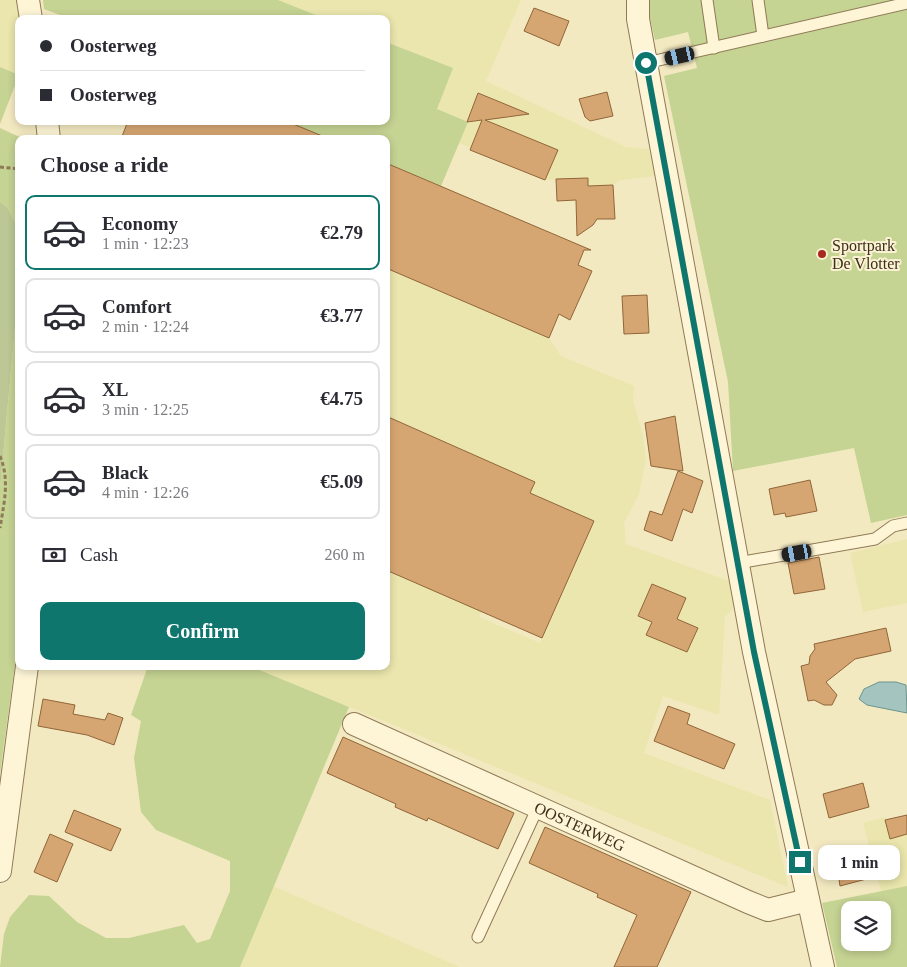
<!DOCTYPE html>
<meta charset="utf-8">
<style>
:root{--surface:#fff;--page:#f7f7f7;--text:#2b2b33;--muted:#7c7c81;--line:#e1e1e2;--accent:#0f766e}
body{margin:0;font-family:Georgia,serif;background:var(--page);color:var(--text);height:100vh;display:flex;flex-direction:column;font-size:19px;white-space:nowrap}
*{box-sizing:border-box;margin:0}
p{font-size:16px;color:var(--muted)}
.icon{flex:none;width:28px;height:28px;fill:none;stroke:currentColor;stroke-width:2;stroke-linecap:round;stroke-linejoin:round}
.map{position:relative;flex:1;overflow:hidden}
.panel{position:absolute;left:15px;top:135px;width:375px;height:535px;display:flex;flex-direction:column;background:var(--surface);border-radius:10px;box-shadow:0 2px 8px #0003}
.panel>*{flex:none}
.banner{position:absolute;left:15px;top:15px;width:375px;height:110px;border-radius:10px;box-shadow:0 2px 8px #0003;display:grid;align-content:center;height:110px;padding:0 25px;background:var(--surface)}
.tools{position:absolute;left:841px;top:901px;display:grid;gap:10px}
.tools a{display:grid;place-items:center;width:50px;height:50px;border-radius:10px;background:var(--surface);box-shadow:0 2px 8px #0003;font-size:25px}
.end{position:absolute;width:22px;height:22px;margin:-11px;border:6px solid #0f766e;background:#fff;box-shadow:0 0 0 2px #fff}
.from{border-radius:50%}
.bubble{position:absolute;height:35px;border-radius:10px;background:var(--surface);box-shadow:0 2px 8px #0003;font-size:16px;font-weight:800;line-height:35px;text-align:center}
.car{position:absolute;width:15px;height:30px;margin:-15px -8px;border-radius:6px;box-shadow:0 0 4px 1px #0007;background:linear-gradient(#222 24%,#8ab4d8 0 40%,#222 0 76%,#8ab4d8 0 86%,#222 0)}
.banner b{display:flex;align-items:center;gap:18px;height:48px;font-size:19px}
.banner b+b{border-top:1px solid var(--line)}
.banner i{width:12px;height:12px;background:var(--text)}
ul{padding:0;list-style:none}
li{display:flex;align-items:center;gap:15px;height:75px;margin:0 10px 8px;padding:0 15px;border:2px solid var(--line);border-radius:10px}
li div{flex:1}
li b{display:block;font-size:19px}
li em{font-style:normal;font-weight:800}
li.on{border-color:var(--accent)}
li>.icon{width:45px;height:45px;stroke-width:1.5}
h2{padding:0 25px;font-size:22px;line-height:60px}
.pay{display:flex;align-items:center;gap:12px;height:55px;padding:0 25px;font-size:19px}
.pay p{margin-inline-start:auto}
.button{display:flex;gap:10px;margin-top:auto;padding:10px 25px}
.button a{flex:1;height:58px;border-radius:10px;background:var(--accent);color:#fff;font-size:20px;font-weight:800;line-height:58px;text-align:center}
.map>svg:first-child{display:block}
</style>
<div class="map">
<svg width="907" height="967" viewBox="0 0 907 967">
<rect width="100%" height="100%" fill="#f3e9c1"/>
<g fill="#eae6ad" fill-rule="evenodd">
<polygon points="0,0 19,0 22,19 19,19 19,75 0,67"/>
<polygon points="278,0 521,0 486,81 626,147 649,149 656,176 620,180 613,185 588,186 587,178 547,180 459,143 468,122 437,109 453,68 386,42 386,19 326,19"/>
<path d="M386 268 549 338 561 356 634 386 633 400 643 435 646 459 639 494 624 523 626 544 729 581 734 608 725 617 719 715 663 696 644 753 770 800 788 887 250 666H386ZM533 494 593 521 540 643 479 617Z"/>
<polygon points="907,539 907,603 863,612 850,553"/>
<polygon points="886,817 887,824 907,819 907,886 881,891 863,823"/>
<polygon points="273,886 460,967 240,967"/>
</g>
<g fill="#c5d393" fill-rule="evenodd">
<polygon points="43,0 278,0 326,19 71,19 44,9"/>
<polygon points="646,0 907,0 907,515 871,523 854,448 733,471 728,382 664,76 697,68 688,32 655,40"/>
<polygon points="386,42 453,68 437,109 468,122 441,186 386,163 386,139 328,139 296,126 298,121 386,121"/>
<polygon points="0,67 19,75 0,124"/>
<polygon points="0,128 24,139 19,139 19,230 7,207 0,202"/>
<polygon points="19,285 19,635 0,774 0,488"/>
<polygon points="148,666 250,666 349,707 240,967 0,967 4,934 10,917 29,895 49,896 77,922 106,938 129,938 184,925 197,943 210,939 230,891 230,861 156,830 141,812 134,758 141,721 131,715"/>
<path d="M907 886V967H837L822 903ZM850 910H882V942H850Z"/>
</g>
<polygon fill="#bbc794" points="0,202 7,207 19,230 19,285 0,488"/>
<polygon fill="#a4c5bf" stroke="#6a958e" points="879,682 896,682 906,685 907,713 867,705 859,699 864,689"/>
<g fill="#d6a672" stroke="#916539">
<polygon points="534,8 569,21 559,46 524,31"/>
<polygon points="607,92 613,116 590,121 585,117 579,99"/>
<polygon points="478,93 529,114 485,120 558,150 545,180 470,150 482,120 467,122"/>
<polygon points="128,121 286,121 327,138 121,139"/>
<polygon points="386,163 591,250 584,250 578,265 592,271 570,320 559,314 549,338 386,268"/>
<polygon points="588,178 588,186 613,185 615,219 597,219 593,225 577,236 576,200 557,201 556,179"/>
<polygon points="647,295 649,333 624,334 622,296"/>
<polygon points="386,416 535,482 530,493 594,521 542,638 386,570"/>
<polygon points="675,416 683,471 651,466 645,423"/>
<polygon points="678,471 703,481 692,513 683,509 672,541 644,530 650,511 662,515"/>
<polygon points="810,480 817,511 786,517 785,513 774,515 769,489"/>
<polygon points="819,557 825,589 794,594 788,563"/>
<polygon points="652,584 686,598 677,619 698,628 687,652 646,635 652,622 638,616"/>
<polygon points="886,628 891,651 855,659 826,682 837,695 832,705 824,705 814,700 808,701 801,666 809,664 810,656 815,649 814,644"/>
<polygon points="43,699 75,705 73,714 105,720 108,713 123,718 114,745 87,735 38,726"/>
<polygon points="668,706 690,714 687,724 735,744 724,769 654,741"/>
<polygon points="343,737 514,813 498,849 428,818 427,821 395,807 396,804 327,773"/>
<polygon points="863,783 869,807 829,818 823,794"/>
<polygon points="74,810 121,829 111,851 65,832"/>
<polygon points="907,815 907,834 890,839 885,820"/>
<polygon points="545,827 691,892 657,967 614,967 637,915 597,897 598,894 529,863"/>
<polygon points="50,834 73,844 57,882 34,872"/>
<polygon points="866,846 874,877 840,886 835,854"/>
</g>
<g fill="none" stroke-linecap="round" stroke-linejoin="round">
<g stroke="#8f7a56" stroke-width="13">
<g id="lane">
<polyline points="707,0 714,48"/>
<polyline points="758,0 763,36"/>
<polyline points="646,63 907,3"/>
<polyline points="738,563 875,539 893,526 907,523"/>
<polyline points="478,937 538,807"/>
</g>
</g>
<g stroke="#8f7a56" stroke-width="24">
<g id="street">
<polyline points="28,0 31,19"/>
<polyline points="638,0 638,19 646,63 754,652 823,967"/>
<polyline points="47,121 49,139"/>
<path id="s1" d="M354 724 748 902 768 910 808 900"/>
<polyline points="0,871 27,666"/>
</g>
</g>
<g stroke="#8f7a56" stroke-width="3" stroke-dasharray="4 2.5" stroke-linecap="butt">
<polyline points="0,167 19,169"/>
<path d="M0 456C10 480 4 503 0 528"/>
</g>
<use href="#lane" stroke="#fdf5d6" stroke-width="11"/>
<use href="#street" stroke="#fdf5d6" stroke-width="22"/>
</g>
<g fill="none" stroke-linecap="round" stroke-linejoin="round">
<polyline stroke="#0f766e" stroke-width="6" points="646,63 754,652 800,862"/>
</g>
<circle fill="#a62b1e" stroke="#faf2d2" stroke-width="2" cx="822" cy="254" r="5"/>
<g text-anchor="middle" stroke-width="4" stroke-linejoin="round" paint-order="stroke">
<g font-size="16" fill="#3d2f1c" stroke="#faf2d2" text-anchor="start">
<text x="832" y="251">Sportpark<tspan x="832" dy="18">De Vlotter</tspan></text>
</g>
<g font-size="16" fill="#3d2f1c" stroke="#faf2d2">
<text dy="6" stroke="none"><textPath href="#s1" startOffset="248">OOSTERWEG</textPath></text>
</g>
</g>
</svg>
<div class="tools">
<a><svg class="icon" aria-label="layers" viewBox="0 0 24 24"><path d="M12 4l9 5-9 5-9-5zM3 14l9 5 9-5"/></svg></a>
</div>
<i class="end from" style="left:646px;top:63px"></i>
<i class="end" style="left:800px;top:862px"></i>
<div class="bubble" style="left:818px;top:845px;width:82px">1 min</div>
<i class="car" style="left:680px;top:56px;rotate:257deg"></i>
<i class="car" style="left:797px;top:553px;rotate:260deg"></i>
<div class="banner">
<b><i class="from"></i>Oosterweg</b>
<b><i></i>Oosterweg</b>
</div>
<section class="panel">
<h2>Choose a ride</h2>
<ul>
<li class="on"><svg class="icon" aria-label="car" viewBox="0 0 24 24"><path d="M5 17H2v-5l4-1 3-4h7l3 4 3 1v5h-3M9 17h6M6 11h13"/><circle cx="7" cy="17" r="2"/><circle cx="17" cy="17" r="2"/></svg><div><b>Economy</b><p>1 min · 12:23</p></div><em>€2.79</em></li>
<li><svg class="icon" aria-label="car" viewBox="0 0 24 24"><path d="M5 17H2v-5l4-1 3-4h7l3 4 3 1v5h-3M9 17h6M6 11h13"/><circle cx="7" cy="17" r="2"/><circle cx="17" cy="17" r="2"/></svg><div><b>Comfort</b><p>2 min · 12:24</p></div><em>€3.77</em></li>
<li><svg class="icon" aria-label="car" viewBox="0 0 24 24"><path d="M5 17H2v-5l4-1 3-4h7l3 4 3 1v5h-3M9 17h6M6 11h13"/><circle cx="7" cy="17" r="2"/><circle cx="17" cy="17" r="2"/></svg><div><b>XL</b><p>3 min · 12:25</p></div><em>€4.75</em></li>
<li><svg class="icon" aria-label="car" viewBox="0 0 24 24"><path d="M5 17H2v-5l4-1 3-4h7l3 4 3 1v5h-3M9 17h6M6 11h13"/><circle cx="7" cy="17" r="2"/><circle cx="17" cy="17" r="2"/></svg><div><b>Black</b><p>4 min · 12:26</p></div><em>€5.09</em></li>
</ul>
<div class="pay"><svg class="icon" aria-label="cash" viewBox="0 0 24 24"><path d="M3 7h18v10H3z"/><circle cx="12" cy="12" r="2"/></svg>Cash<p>260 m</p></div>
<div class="button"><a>Confirm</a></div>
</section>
</div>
